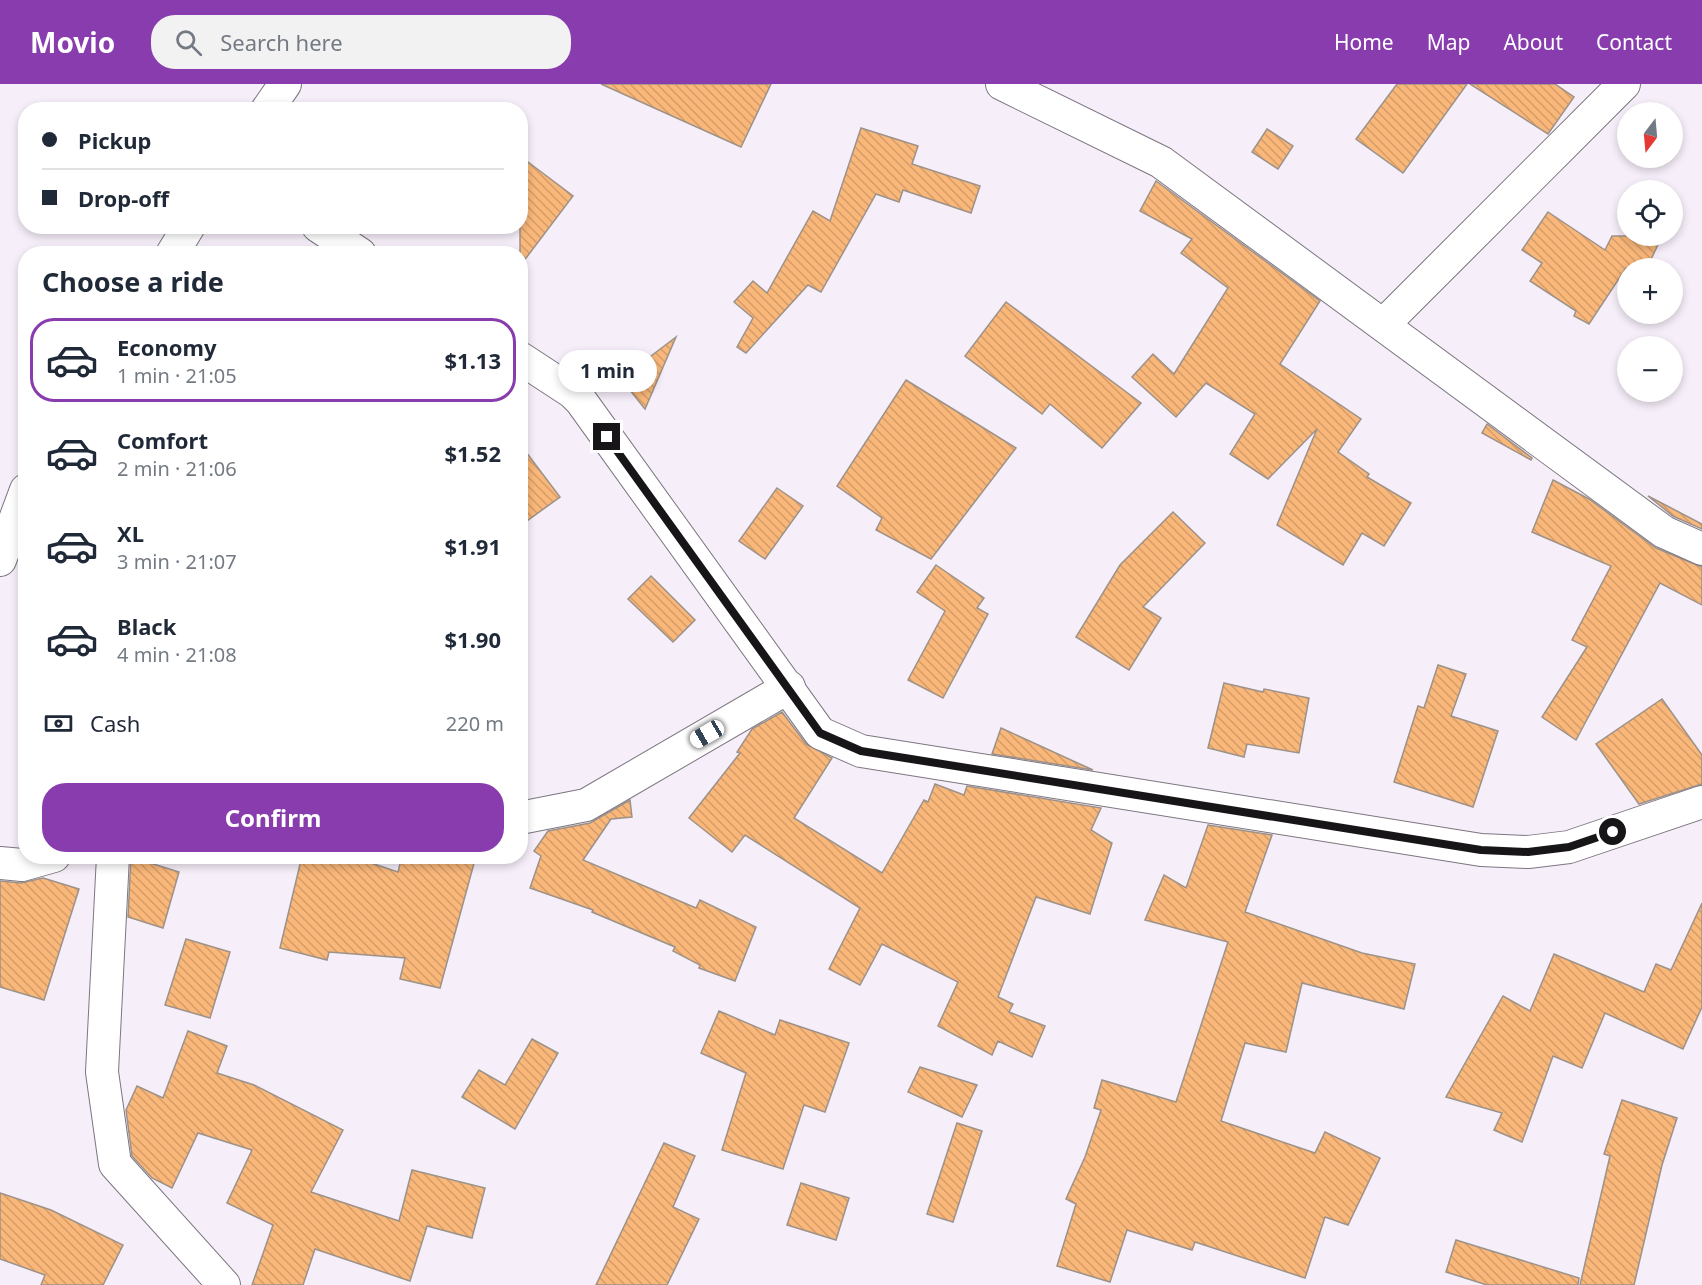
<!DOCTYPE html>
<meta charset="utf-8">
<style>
:root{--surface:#fff;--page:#f2f2f3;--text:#1f2937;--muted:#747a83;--line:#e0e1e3;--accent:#883cad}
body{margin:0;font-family:"Noto Sans",sans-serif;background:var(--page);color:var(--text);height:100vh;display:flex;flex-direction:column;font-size:22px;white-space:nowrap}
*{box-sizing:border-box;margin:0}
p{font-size:20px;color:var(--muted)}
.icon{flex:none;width:33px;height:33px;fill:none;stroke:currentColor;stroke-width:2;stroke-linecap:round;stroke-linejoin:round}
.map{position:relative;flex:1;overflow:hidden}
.details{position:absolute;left:18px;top:162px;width:510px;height:618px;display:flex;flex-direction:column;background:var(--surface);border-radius:24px;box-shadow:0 3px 9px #0003}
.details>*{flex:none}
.hud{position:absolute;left:18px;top:18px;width:510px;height:132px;border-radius:24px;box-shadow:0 3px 9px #0003;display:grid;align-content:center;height:132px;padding:0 24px;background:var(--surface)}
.needle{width:39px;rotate:196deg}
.controls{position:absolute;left:1617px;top:18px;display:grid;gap:12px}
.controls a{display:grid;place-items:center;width:66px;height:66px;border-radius:50%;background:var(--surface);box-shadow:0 3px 9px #0003;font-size:30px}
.end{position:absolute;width:27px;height:27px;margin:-14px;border:8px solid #181519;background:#fff;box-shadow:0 0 0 3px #fff}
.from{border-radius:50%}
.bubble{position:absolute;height:42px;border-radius:21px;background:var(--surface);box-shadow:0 3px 9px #0003;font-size:20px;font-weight:700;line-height:42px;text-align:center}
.car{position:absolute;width:18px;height:36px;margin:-18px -9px;border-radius:8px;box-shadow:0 0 4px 2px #0007;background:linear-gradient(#fff 24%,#345 0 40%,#fff 0 76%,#345 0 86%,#fff 0)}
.hud b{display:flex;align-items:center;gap:21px;height:57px;font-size:22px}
.hud b+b{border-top:2px solid var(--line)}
.hud i{width:15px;height:15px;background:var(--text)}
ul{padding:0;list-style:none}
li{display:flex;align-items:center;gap:18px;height:84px;margin:0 12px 9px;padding:0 12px;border:3px solid transparent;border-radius:24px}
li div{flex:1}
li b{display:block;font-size:22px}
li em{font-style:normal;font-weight:700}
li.on{border-color:var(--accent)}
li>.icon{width:54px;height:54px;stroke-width:1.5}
h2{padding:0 24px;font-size:27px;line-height:72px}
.pay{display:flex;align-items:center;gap:15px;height:66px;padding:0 24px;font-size:22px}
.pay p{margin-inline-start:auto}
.button{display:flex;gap:12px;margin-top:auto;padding:12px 24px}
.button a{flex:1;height:69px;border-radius:24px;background:var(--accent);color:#fff;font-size:24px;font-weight:700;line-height:69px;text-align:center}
header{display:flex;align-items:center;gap:36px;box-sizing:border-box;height:84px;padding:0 30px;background:var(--accent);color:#fff}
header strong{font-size:28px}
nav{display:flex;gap:33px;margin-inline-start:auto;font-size:21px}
.search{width:420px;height:54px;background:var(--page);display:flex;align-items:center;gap:15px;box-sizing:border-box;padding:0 21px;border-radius:24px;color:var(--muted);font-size:22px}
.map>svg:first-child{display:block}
</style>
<header>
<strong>Movio</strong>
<div class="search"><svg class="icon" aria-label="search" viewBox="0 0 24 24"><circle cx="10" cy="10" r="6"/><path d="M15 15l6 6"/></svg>Search here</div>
<nav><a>Home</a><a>Map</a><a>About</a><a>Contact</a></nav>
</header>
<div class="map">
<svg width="1702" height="1201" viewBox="0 0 1702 1201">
<defs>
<pattern id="building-back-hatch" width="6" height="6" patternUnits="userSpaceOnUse" patternTransform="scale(1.5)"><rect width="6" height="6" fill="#f9b779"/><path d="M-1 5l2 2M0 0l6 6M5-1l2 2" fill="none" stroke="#d59c68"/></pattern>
</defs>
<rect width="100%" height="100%" fill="#f6eef9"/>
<g fill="url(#building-back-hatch)" stroke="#9c928a" stroke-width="1.5">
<polygon points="601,0 771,0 741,63"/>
<polygon points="1397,0 1467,0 1403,89 1356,55"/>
<polygon points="1470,0 1555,0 1574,13 1548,50"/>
<polygon points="861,44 918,62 912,80 980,102 971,129 903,106 899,118 876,110 821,208 808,201 746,269 737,263 753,234 734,218 753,197 767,209 813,127 830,137"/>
<polygon points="1267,45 1293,62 1278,85 1252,68"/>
<polygon points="520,72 573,112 520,182"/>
<polygon points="1156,97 1320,217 1280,280 1361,335 1338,368 1369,390 1367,393 1411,419 1384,462 1362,449 1343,481 1277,441 1317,345 1268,395 1230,370 1255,330 1206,299 1176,333 1132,293 1153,270 1174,290 1228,204 1181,169 1192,155 1140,127"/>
<polygon points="1548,128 1605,166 1612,152 1662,152 1647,184 1626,184 1589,240 1574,232 1576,227 1530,197 1542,179 1522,166"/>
<polygon points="1006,218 1141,319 1102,364 1050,320 1042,330 965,272"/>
<polygon points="676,253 645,325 621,295"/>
<polygon points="906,296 1016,364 931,475 876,446 882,434 837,402"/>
<polygon points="1487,340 1532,374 1531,376 1482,349"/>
<polygon points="520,360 560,413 520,442"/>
<polygon points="1553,396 1589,415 1656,464 1702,483 1702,521 1660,499 1576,656 1542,633 1587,563 1572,556 1611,482 1532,448"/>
<polygon points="777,404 803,422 765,475 739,457"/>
<polygon points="1648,412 1702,440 1702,445 1673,432"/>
<polygon points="1173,428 1205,459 1143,523 1161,534 1129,586 1076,553 1120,481"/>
<polygon points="936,481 984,514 977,524 988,530 943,614 908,596 945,527 917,508"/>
<polygon points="651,492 695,536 673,558 628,515"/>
<polygon points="1438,581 1466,590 1451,632 1498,647 1473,723 1394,698 1418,622 1424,624"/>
<polygon points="1224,599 1263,608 1264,605 1309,614 1299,669 1247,660 1244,673 1208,664"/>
<polygon points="1662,615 1702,671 1702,700 1639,720 1596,660"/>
<polygon points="782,628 806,660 832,674 794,734 882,789 924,716 928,718 935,700 964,711 967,702 1101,724 1091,746 1112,759 1090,830 1036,813 998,913 1013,920 1009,928 1045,942 1032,973 998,957 992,971 938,942 958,898 882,860 860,901 829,885 860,824 745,751 732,768 689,734 740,669 737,668 752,645"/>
<polygon points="1001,644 1093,686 992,670"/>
<polygon points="630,716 632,733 611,735 583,776 696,824 700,816 756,843 735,897 699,884 700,881 673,867 675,863 592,828 593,826 530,804 541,772 534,767 548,747 590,739"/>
<polygon points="1208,741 1272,751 1245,828 1362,869 1415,880 1404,925 1302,899 1286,968 1245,959 1221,1037 1315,1069 1325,1048 1380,1074 1348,1141 1325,1133 1305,1194 1195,1158 1192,1166 1127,1146 1110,1198 1057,1182 1076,1120 1066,1115 1085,1073 1101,1026 1094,1024 1102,996 1176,1018 1228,858 1145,836 1164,791 1186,804"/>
<polygon points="302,772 350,772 398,788 402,772 476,772 440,904 400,895 405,874 329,868 327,876 280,864"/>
<polygon points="131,773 179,788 163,844 128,833"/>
<polygon points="43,794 79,805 44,916 0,903 0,797 21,799"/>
<polygon points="1702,819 1702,923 1683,965 1605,929 1582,984 1553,972 1522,1058 1494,1046 1502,1029 1446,1013 1503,912 1530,927 1554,870 1644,908 1656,880 1671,886"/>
<polygon points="186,855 230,868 210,934 165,921"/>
<polygon points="719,927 775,951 780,936 849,959 825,1028 804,1021 783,1085 722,1066 746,989 701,969"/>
<polygon points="188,947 227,962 217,989 254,1001 343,1046 311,1108 399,1137 412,1086 485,1104 472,1154 427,1142 410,1197 315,1165 303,1201 252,1201 273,1141 227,1119 252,1066 198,1049 172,1104 152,1094 132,1072 126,1026 137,1002 163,1014"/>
<polygon points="532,955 558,969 515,1045 462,1013 479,986 505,1001"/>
<polygon points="920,983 977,1001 962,1033 908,1008"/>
<polygon points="1622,1016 1677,1034 1662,1081 1634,1201 1580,1201 1610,1072 1604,1070"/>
<polygon points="957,1039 982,1047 953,1138 927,1130"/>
<polygon points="664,1059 695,1072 673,1123 699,1135 667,1201 596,1201"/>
<polygon points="801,1099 849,1114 836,1156 787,1141"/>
<polygon points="0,1109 51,1126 123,1161 103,1201 41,1201 45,1191 0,1175"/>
<polygon points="1456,1156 1579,1194 1578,1201 1487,1201 1446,1188"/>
</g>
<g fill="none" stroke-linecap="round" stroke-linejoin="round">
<g stroke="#7d7680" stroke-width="34">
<g id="street">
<polyline points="1002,0 1161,78 1664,448 1702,465"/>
<polyline points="267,26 285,0"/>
<polyline points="318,142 360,170"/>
<polyline points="172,170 189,142"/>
<polyline points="1383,241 1624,0"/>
<polyline points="520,274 572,308 581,317 820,649 861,667 1481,766 1528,768 1569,763 1702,718"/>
<polyline points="0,476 26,406"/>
<polyline points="520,734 586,721 789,603"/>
<polyline points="113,772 102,988 115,1080 224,1201"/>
<polyline points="0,779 22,781 54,772"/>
</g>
</g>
<use href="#street" stroke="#fff" stroke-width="32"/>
</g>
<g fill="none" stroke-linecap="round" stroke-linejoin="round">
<polyline stroke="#181519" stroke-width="8" points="607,353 820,649 861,667 1481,766 1528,768 1569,763 1613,748"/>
</g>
</svg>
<div class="controls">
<a><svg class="needle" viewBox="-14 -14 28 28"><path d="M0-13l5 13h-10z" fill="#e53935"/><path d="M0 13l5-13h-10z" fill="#747a83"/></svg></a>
<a><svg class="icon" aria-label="locate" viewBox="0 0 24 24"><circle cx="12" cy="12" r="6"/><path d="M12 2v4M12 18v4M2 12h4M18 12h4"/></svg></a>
<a>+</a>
<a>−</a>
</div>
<i class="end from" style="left:1613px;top:748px"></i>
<i class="end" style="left:607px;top:353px"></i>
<div class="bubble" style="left:558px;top:266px;width:99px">1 min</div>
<i class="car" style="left:707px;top:650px;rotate:240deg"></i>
<div class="hud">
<b><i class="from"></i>Pickup</b>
<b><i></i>Drop-off</b>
</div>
<section class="details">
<h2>Choose a ride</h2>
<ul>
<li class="on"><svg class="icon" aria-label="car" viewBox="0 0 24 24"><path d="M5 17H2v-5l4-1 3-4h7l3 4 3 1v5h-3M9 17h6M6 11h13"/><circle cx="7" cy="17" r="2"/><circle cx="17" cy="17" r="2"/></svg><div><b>Economy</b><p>1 min · 21:05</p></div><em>$1.13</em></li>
<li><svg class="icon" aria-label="car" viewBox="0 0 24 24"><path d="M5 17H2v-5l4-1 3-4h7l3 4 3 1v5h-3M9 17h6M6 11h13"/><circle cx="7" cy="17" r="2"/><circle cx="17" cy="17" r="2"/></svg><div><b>Comfort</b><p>2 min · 21:06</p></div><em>$1.52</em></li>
<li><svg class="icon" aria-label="car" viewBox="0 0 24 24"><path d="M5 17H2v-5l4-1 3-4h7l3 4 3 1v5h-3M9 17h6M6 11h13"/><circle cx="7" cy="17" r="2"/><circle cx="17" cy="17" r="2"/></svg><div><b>XL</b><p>3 min · 21:07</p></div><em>$1.91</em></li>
<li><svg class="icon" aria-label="car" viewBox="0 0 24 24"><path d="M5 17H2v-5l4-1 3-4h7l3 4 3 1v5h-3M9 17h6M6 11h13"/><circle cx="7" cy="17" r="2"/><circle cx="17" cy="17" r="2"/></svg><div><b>Black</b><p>4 min · 21:08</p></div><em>$1.90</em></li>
</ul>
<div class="pay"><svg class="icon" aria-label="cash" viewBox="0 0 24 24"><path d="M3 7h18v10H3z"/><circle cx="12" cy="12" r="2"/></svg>Cash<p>220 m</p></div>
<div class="button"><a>Confirm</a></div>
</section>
</div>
